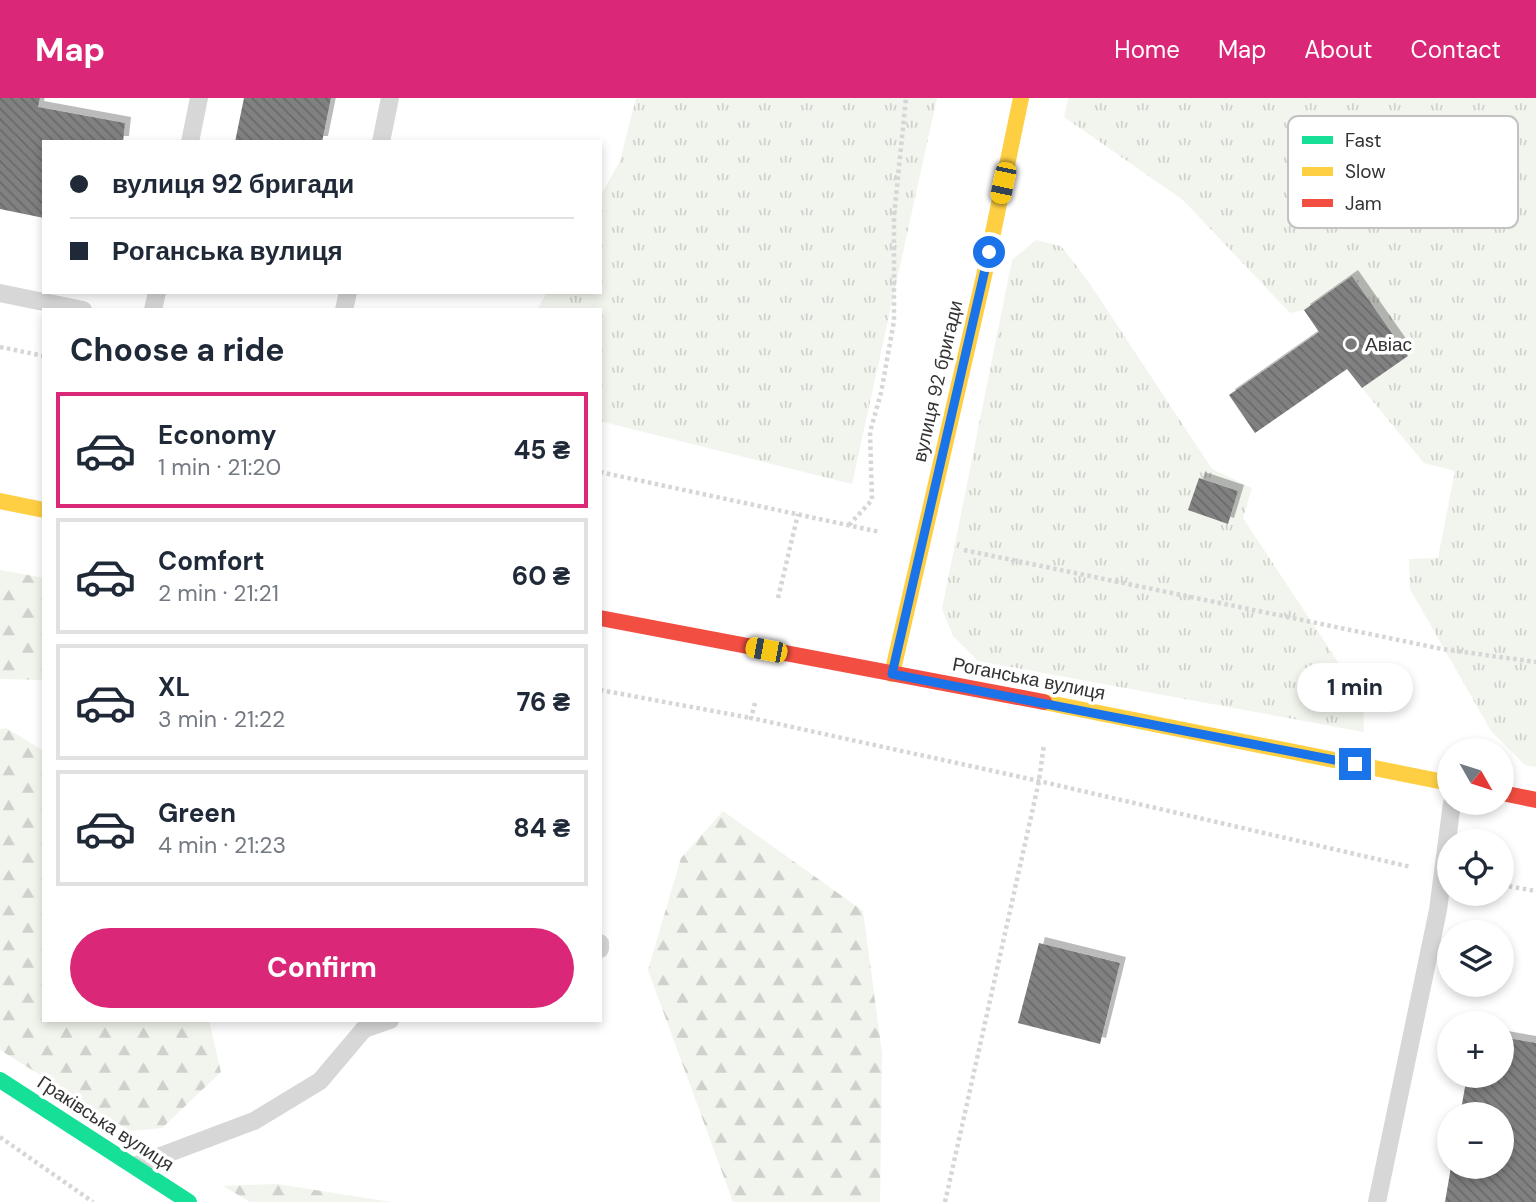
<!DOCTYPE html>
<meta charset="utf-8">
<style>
:root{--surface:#fff;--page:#f6f6f7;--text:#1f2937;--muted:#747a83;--line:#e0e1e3;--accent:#db2777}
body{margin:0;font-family:"DM Sans",sans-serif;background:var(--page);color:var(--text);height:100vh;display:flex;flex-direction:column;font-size:26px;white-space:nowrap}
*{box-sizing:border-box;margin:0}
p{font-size:23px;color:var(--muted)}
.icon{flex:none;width:38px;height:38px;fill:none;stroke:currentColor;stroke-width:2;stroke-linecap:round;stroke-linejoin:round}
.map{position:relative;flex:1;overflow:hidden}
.drawer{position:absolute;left:42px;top:210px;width:560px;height:714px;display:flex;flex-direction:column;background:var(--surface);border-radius:0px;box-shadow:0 4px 10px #0003}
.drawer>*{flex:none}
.top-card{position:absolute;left:42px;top:42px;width:560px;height:154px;border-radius:0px;box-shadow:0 4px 10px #0003;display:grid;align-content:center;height:154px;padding:0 28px;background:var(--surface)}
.needle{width:46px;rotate:129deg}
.tools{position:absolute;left:1437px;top:640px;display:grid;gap:14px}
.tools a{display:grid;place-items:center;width:77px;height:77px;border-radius:50%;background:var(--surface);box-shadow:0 4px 10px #0003;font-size:35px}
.end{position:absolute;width:32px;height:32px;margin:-16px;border:9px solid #1a73e8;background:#fff;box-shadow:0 0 0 4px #fff}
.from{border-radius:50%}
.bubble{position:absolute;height:49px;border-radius:24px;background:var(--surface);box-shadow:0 4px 10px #0003;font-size:23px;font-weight:700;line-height:49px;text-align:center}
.car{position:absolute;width:21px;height:42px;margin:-21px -10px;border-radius:9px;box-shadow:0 0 5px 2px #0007;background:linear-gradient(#f5c518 24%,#345 0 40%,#f5c518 0 76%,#345 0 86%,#f5c518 0)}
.top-card b{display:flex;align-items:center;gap:24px;height:66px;font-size:26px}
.top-card b+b{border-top:2px solid var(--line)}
.top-card i{width:18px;height:18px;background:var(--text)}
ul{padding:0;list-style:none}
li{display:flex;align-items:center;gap:21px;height:116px;margin:0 14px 10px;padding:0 14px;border:4px solid var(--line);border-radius:0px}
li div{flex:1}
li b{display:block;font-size:26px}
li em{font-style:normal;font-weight:700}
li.active{border-color:var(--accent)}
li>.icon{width:63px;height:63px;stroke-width:1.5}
h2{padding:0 28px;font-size:32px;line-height:84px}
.cta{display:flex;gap:14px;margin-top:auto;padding:14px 28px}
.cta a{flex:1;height:80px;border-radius:42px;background:var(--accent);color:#fff;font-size:28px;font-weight:700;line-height:80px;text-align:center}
header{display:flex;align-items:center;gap:42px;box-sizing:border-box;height:98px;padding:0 35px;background:var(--accent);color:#fff}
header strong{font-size:33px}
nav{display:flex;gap:38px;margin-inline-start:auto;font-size:24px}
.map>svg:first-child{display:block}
</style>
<header>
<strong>Map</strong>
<nav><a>Home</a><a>Map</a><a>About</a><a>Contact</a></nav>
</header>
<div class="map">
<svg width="1536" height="1104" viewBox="0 0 1536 1104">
<defs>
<pattern id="grass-tufts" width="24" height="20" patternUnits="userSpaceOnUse" patternTransform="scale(1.75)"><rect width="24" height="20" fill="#f1f5ed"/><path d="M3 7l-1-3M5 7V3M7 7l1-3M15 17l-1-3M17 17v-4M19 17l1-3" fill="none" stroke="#cfd2cc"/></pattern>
<pattern id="forest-firs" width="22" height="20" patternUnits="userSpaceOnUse" patternTransform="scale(1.75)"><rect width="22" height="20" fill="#f1f5ed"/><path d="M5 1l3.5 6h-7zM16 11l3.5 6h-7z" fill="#cfd2cc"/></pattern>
<pattern id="building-back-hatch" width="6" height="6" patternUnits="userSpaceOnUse" patternTransform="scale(1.75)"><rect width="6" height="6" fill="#818181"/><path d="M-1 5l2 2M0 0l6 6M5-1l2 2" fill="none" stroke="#6a6a6a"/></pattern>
<filter id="shadow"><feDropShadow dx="6" dy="-6" stdDeviation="0" flood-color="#0004"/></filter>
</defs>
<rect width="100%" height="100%" fill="#fff"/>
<g fill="url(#grass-tufts)">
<polygon points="636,0 937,0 852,386 600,323 600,212 537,212 547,194 600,194 600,99 620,63"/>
<polygon points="1068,0 1536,0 1536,669 1525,667 1491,633 1410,491 1409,461 1438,460 1455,373 1424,365 1362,290 1408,258 1353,179 1304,212 1290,215 1183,102 1064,19"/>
<polygon points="1036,142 1061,148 1088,183 1212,371 1252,390 1243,420 1363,602 1364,634 978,563 953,538 942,511 1012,162"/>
</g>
<g fill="url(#forest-firs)">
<polygon points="0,472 44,480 44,582 0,581"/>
<polygon points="6,630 44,653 44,922 209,922 221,974 162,1030 130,1033 0,952 0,631"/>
<polygon points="723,713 863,813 882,955 880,1104 733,1104 648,872 681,760"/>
<polygon points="277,1086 391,1104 250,1104 223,1088"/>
</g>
<g fill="url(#building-back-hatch)" filter="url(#shadow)">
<polygon points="0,0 40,0 38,9 125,25 123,44 44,44 44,120 0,111"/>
<polygon points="244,0 331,0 322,44 235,44"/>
<polygon points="1352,178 1408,258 1362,290 1347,271 1255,335 1229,297 1319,234 1304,212"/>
<polygon points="1199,380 1238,393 1228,426 1188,412"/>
<polygon points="1039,845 1120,865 1100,946 1018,925"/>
<polygon points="1502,939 1536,945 1536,1104 1445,1104 1451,1069 1502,1069 1502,1017 1460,1017 1467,978 1502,978"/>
</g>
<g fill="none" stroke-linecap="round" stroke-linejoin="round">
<g stroke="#d6d6d6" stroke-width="4.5" stroke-dasharray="3.5 3.5" stroke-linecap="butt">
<polyline points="0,249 44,258"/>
<polyline points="600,374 880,434"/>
<polyline points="849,427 872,402 870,334 881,295 894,223 894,118 906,0"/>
<polyline points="964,452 1442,551 1536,564"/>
<polyline points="778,500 798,416"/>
<polyline points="600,592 751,620"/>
<polyline points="755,605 751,620 1039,683 1411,769"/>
<polyline points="1502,787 1536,793"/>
<polyline points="0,1039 93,1104"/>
<polyline points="945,1104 1039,683 1044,646"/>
</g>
<g stroke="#d7d7d7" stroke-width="18">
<polyline points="190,44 199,0"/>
<polyline points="381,44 390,0"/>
<polyline points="0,195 83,212"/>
<polyline points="153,212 157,194"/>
<polyline points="344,212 348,194"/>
<polyline points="600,845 600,851"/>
<polyline points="137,1067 254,1023 320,983 364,931 390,922"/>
<polyline points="1377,1104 1438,812 1452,705"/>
</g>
<polyline stroke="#16e098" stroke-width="16" points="0,982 189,1104"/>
<g stroke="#ffcf43" stroke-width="16">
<polyline points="0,403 44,412"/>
<polyline points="892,576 984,178 1021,0"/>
<polyline points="1044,604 1449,685"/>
</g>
<g stroke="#f24e42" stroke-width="16">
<polyline points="600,520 1044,604"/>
<polyline points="1502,695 1536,702"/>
</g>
</g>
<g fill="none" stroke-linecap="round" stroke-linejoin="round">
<polyline stroke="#1a73e8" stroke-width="9" points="989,154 892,576 1355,666"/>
</g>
<circle fill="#7a7a7a" stroke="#fff" stroke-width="2.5" cx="1351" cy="246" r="7"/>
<g text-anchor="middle" stroke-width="7" stroke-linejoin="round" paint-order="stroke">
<g font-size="19" fill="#333" stroke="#fff" text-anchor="start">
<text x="1365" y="253">Авіас</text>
</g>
<g font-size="19" fill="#333" stroke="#fff">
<text transform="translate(937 283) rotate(-77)" y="7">вулиця 92 бригади</text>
<text transform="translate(1029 580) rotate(11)" y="7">Роганська вулиця</text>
<text transform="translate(106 1025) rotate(33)" y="7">Граківська вулиця</text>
</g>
</g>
<rect x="1288" y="18" width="230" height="112" rx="10" fill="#fff" stroke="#c2c2c2" stroke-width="2"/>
<rect x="1302" y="38" width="31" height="8" fill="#16e098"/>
<rect x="1302" y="69" width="31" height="9" fill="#ffcf43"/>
<rect x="1302" y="101" width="31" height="8" fill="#f24e42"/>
<g font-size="19" fill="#333">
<text x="1345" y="49">Fast</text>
<text x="1345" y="80">Slow</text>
<text x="1345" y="112">Jam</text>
</g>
</svg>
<div class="tools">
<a><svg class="needle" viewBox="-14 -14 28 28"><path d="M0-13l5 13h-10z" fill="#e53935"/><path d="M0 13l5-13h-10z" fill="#747a83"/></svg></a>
<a><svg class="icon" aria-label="locate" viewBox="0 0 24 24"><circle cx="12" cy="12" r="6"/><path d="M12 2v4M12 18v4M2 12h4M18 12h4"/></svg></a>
<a><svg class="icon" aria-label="layers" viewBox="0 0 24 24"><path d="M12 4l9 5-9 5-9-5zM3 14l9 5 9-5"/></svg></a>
<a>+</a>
<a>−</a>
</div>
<i class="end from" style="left:989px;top:154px"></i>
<i class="end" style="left:1355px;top:666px"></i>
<div class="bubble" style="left:1297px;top:565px;width:116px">1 min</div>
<i class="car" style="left:1003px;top:85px;rotate:192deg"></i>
<i class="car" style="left:766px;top:552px;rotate:281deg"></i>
<div class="top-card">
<b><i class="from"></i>вулиця 92 бригади</b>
<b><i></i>Роганська вулиця</b>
</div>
<section class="drawer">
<h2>Choose a ride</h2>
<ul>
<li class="active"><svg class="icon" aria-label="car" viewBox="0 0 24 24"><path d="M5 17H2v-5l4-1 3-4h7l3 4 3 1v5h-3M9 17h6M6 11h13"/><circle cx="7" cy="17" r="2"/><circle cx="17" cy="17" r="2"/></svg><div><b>Economy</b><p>1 min · 21:20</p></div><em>45 ₴</em></li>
<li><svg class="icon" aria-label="car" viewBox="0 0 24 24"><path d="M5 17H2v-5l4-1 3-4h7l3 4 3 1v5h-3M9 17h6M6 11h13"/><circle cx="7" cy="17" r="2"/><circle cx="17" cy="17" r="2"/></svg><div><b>Comfort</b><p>2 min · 21:21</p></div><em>60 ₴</em></li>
<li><svg class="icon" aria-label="car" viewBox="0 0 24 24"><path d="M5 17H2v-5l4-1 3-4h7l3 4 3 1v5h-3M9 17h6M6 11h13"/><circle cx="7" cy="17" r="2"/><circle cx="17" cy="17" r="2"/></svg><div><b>XL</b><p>3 min · 21:22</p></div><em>76 ₴</em></li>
<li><svg class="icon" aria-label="car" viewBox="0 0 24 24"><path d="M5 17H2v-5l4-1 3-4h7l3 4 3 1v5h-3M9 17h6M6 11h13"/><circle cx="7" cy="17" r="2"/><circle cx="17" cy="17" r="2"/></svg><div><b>Green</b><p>4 min · 21:23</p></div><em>84 ₴</em></li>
</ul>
<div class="cta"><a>Confirm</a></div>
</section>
</div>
